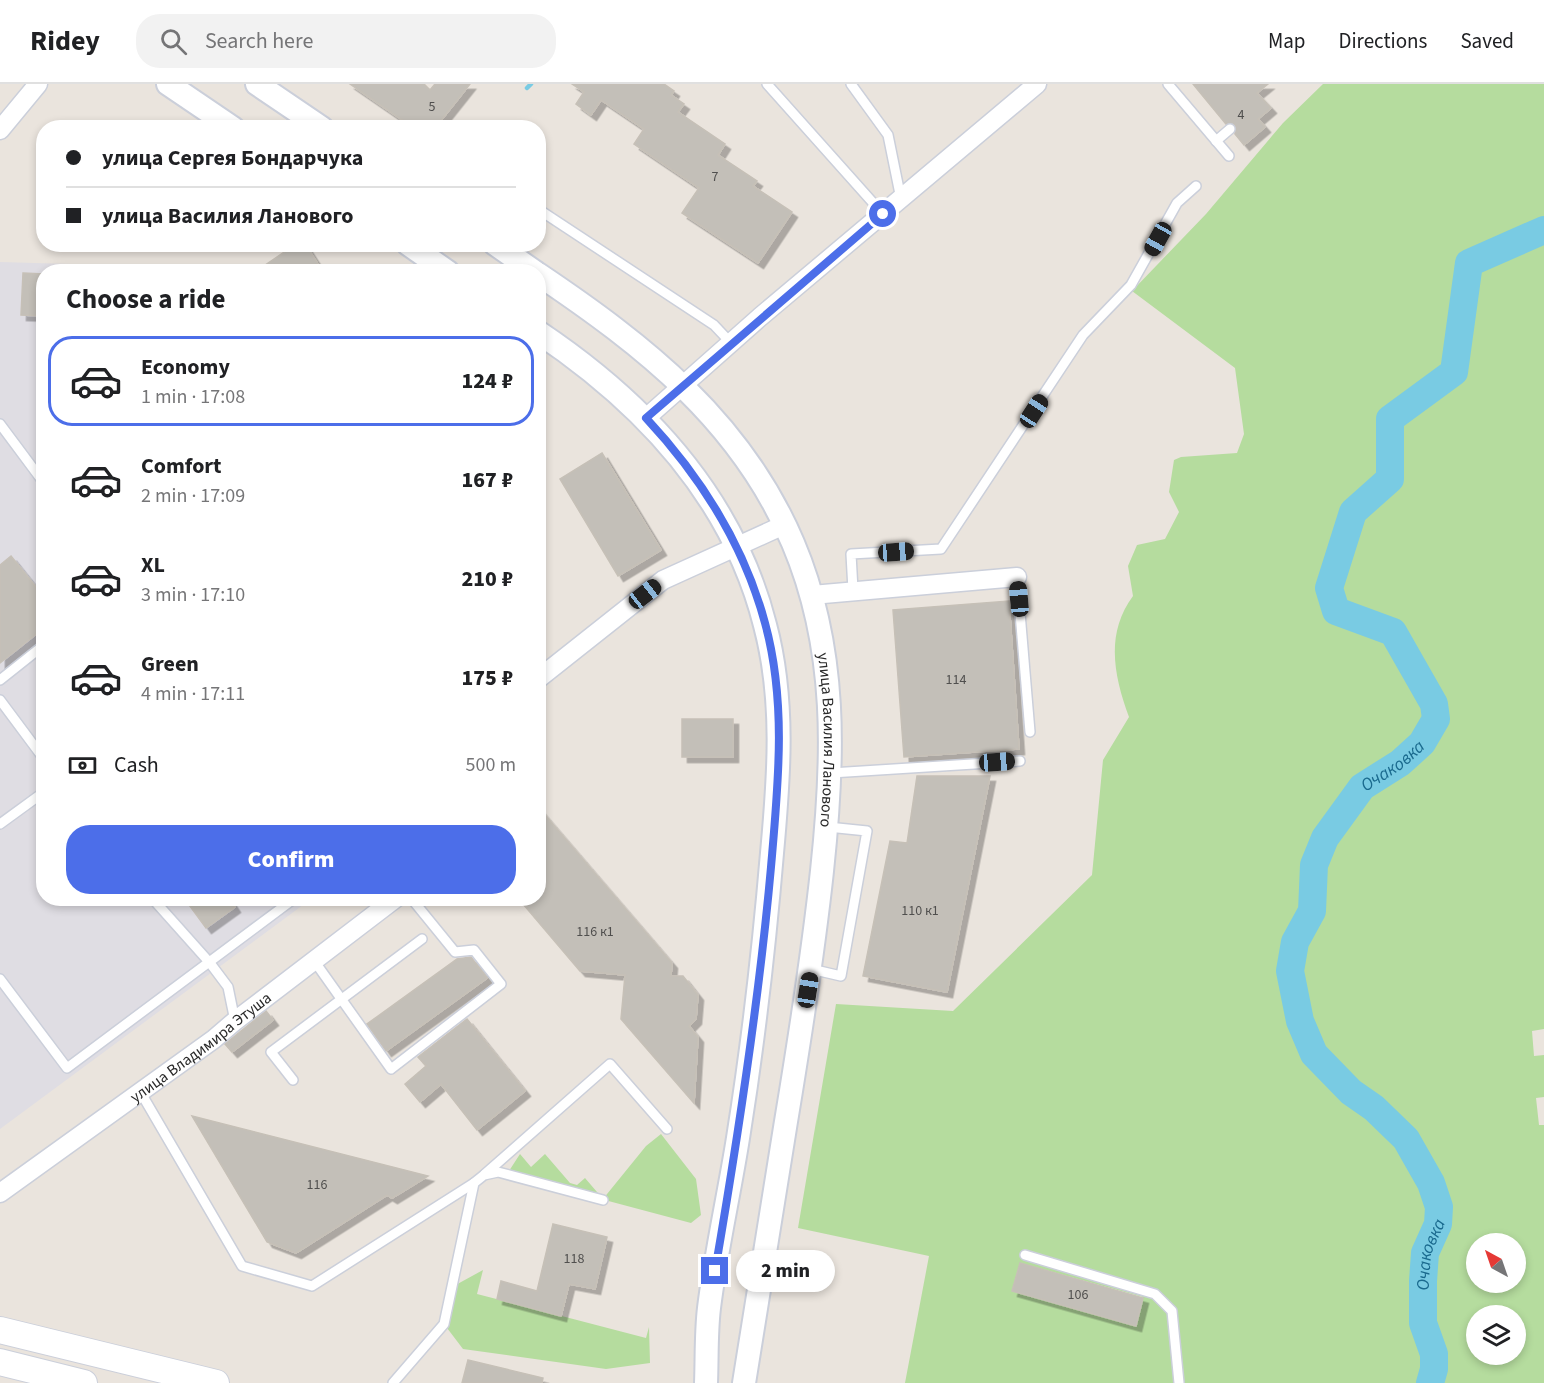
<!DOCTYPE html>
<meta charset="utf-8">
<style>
:root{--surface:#fff;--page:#f2f2f2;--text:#202124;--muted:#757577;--line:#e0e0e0;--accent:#4c6ee9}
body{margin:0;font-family:"Source Sans 3",sans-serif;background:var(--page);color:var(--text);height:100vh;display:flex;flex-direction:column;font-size:22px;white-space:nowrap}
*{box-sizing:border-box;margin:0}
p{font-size:20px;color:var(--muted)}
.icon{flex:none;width:33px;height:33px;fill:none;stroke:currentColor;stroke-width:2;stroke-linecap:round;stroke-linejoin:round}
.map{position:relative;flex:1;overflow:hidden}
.panel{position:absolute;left:36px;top:180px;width:510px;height:642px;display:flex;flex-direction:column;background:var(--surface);border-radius:24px;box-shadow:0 3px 9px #0003}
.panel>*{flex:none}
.guide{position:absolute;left:36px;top:36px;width:510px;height:132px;border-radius:24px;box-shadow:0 3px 9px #0003;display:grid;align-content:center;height:132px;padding:0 30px;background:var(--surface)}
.needle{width:39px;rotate:320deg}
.buttons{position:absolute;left:1466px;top:1149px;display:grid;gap:12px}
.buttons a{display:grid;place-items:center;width:60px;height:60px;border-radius:50%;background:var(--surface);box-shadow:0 3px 9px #0003;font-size:30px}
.end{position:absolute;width:27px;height:27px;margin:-14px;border:8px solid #4c6ee9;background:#fff;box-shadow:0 0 0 3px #fff}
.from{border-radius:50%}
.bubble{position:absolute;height:42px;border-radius:21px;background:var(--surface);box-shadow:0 3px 9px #0003;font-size:20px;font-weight:800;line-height:42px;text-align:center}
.car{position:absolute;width:18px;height:36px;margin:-18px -9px;border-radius:8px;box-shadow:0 0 4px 2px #0007;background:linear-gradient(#222 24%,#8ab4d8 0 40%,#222 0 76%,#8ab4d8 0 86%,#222 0)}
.guide b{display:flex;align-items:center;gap:21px;height:57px;font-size:22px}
.guide b+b{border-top:2px solid var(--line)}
.guide i{width:15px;height:15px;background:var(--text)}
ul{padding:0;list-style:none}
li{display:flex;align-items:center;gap:18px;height:90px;margin:0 12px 9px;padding:0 18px;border:3px solid transparent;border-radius:24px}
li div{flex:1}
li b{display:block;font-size:22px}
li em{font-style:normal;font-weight:800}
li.current{border-color:var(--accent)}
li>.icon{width:54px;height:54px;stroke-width:1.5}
h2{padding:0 30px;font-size:27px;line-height:72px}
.pay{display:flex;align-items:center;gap:15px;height:66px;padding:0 30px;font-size:22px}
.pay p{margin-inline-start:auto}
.button{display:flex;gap:12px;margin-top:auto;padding:12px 30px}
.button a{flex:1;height:69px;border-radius:24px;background:var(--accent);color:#fff;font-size:24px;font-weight:800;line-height:69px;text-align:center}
header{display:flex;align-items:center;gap:36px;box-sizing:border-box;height:84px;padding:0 30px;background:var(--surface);border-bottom:2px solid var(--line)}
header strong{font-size:28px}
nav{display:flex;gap:33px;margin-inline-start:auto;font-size:21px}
.search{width:420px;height:54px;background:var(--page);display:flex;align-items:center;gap:15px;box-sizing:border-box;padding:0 21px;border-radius:24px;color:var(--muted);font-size:22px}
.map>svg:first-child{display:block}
</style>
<header>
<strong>Ridey</strong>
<div class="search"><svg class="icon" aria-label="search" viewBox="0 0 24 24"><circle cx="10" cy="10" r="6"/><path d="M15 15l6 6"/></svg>Search here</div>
<nav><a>Map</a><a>Directions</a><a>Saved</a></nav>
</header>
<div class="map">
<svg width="1544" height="1299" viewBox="0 0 1544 1299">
<defs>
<filter id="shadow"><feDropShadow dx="5.5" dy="5.5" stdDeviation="0" flood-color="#0004"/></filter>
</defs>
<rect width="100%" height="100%" fill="#eae4dd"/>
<polygon fill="#dfdde3" points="0,178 106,181 111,187 44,188 44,814 311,815 0,1045"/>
<g fill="#b5dc9e" fill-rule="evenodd">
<path d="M1323 0H1544V945L1532 947 1534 972 1544 971V1013L1536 1014 1539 1041H1544V1299H905L929 1172 798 1144 836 920 953 927 1092 791 1103 676 1129 633C1114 592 1105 550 1133 512L1128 482 1137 461 1165 455 1179 428 1169 408 1174 376 1181 373 1237 369 1244 350 1235 284 1132 207 1206 130 1283 39ZM1476 1160H1515V1198H1476ZM1020 1179 1143 1213 1136 1241 1012 1207ZM1476 1232H1515V1270H1476Z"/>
<polygon points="661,1050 696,1095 701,1131 691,1139 507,1090 520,1070 531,1083 545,1070 570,1099 577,1101 585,1094 603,1115 646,1062"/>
<polygon points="483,1186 477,1210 646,1254 649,1243 650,1279 606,1285 463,1265 444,1240 452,1203"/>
</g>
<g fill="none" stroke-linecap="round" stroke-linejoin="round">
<polyline stroke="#79cbe3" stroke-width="4.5" points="527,4 531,0"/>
<path stroke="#79cbe3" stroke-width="28" id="s1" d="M1430 1299 1434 1285V1270L1423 1239V1197L1425 1169 1438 1140 1439 1123 1431 1099 1406 1055 1374 1024 1351 1008 1314 970 1300 937 1290 887 1295 858 1312 827 1314 781 1325 754 1362 703 1400 679 1422 659 1436 635 1434 620 1393 548 1336 527 1329 504 1353 428 1390 395V335L1454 288 1469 179 1544 146"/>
</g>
<g fill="#c3bfb8" stroke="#c6c0b7" stroke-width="1.5" filter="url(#shadow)">
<polygon points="350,0 424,0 430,6 435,0 470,0 435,44 414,44"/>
<polygon points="572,0 664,0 674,7 671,11 684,20 678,28 725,60 718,71 757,97 753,102 792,128 758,179 682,129 699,104 634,60 644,45 601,16 591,31 576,20 584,8"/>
<polygon points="1193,0 1268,0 1257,9 1271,24 1258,35 1265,43 1244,61 1235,50 1235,41 1226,40"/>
<polygon points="296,160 305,160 323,188 255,188"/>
<polygon points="23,189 44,190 44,232 21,231"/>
<polygon points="602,369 661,466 618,492 560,395"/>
<polygon points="11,472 44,513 44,544 0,579 0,481"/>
<polygon points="1009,517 1019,665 904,673 893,526"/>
<rect x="682" y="635" width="51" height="38"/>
<polygon points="917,692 990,692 947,908 863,892 890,757 907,759"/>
<polygon points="538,723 672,879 671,892 683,892 698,911 696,935 689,942 698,953 694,1019 621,935 625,891 580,887 518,814 538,814"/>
<polygon points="184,814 229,814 235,823 206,844"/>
<polygon points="471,873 487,894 386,967 367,940 457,875"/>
<polygon points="266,927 273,936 232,968 225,960"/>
<polygon points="467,935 525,1007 477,1046 441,1000 420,1018 405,1000 426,982 418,973"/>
<polygon points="192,1032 428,1092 392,1114 387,1111 296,1169 267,1158"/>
<polygon points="553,1140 607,1153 595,1205 569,1200 561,1232 497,1215 501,1197 537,1207"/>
<polygon points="1020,1179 1143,1214 1136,1242 1012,1207"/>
<polygon points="468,1276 543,1294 542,1299 462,1299"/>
</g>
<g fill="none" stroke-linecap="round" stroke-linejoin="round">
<g stroke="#cbcfda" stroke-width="12">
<g id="service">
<polyline points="767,0 883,130"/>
<polyline points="851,0 888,51 901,115"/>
<polyline points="1168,0 1229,72"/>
<polyline points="1216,57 1230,45"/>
<polyline points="538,125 714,241 731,259"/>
<polyline points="0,340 44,399"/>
<polyline points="1017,493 1030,648"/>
<polyline points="853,506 851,470 941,465 1083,251 1131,201 1177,119 1196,102"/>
<polyline points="0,596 44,561"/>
<polyline points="0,616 44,675"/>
<polyline points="831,689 1020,677"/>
<polyline points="0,740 44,708"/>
<polyline points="152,814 210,879 228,903 235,937"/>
<polyline points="315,878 391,985 501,900 474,866 455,868 411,814"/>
<polyline points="811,885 841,892 867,747 828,743"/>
<polyline points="0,895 67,984 295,814"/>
<polyline points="293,996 271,968 422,855"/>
<polyline points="141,1009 242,1182 312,1202 474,1099"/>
<polyline points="485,1090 610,980 667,1045"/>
<polyline points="1025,1171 1155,1210 1172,1227 1179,1299"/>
<polyline points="393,1299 444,1240 474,1099 484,1091 498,1088 603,1116"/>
</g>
</g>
<g stroke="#cbcfda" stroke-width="21">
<g id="minor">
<polyline points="0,46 38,0"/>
<polyline points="646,334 760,233 1037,0"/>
<polyline points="812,511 1017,493"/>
<polyline points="538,595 663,496 784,441"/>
<path id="s2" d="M0 1109 214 955 235 937 396 814"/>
</g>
</g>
<g stroke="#cbcfda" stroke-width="26">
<g id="tertiary">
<polyline points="168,0 233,44"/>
<polyline points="257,0 322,44"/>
<polyline points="408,160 448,188"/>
<polyline points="495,160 535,188"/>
<path id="s3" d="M538 190C645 262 741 337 793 459 838 565 834 675 822 787 814 861 803 933 791 1007 775 1104 760 1201 744 1299"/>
<path d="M538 248C644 319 733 414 765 541 785 616 779 693 772 769 764 864 753 960 738 1054 729 1111 716 1167 709 1224 706 1249 707 1274 706 1299"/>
</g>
</g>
<g stroke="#cbcfda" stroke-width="28">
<g id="secondary">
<polyline points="0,1246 216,1299"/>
<polyline points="0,1278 84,1299"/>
</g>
</g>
<use href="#service" stroke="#fff" stroke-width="9"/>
<use href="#minor" stroke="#fff" stroke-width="18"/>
<use href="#tertiary" stroke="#fff" stroke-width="22"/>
<use href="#secondary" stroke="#fff" stroke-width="26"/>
</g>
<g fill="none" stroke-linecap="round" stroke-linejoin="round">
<path stroke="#4c6ee9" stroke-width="8" d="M715 1187C738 1053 759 918 771 783 778 702 787 619 765 539 744 461 701 393 646 334L883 130"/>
</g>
<g text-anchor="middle" stroke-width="6" stroke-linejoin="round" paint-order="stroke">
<g font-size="14" fill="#504f4e">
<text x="432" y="27">5</text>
<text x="1241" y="35">4</text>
<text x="715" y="97">7</text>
<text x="956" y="600">114</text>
<text x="920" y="831">110 к1</text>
<text x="595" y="852">116 к1</text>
<text x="317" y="1105">116</text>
<text x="574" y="1179">118</text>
<text x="1078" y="1215">106</text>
</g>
<g font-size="16" fill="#2a2a2a" stroke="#fff">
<text dy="6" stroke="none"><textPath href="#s3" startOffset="578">улица Василия Ланового</textPath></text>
<text dy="6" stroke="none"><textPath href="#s2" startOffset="248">улица Владимира Этуша</textPath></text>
</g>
<g font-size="18" font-style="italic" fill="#1a6a8e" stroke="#fff">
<text dy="6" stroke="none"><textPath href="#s1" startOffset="710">Очаковка</textPath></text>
<text dy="6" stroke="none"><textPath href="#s1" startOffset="132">Очаковка</textPath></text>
</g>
</g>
</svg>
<div class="buttons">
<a><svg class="needle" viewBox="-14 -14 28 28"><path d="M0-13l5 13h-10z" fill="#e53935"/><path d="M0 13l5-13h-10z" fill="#757577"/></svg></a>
<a><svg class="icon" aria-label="layers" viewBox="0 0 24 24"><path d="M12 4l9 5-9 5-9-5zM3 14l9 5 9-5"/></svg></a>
</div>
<i class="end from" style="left:883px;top:130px"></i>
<i class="end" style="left:715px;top:1187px"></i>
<div class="bubble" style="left:736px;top:1166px;width:99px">2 min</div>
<i class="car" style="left:1158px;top:155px;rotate:209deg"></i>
<i class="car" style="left:1034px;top:327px;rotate:33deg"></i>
<i class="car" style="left:896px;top:468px;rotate:86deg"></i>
<i class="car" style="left:645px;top:510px;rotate:52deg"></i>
<i class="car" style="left:1019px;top:515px;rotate:355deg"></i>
<i class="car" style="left:997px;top:678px;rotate:86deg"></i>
<i class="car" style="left:808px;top:906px;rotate:9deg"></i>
<div class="guide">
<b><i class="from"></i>улица Сергея Бондарчука</b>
<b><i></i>улица Василия Ланового</b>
</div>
<section class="panel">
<h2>Choose a ride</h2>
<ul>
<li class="current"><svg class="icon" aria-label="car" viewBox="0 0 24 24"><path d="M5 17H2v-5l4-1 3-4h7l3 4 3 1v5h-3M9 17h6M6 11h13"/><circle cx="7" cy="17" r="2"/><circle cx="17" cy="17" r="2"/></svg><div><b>Economy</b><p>1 min · 17:08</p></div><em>124 ₽</em></li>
<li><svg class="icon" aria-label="car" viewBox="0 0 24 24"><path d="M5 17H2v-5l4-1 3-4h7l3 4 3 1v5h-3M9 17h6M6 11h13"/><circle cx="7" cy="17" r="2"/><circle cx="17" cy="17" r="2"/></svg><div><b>Comfort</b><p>2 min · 17:09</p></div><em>167 ₽</em></li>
<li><svg class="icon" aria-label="car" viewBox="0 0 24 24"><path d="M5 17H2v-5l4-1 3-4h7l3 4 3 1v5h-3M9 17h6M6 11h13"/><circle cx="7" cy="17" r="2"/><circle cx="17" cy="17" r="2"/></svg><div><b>XL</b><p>3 min · 17:10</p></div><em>210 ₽</em></li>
<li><svg class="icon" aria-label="car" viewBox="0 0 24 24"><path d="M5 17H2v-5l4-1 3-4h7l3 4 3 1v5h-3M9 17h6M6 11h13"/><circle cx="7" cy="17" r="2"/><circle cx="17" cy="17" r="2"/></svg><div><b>Green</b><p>4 min · 17:11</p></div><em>175 ₽</em></li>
</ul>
<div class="pay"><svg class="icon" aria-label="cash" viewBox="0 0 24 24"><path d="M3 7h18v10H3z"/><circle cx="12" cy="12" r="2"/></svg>Cash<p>500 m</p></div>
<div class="button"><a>Confirm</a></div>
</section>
</div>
